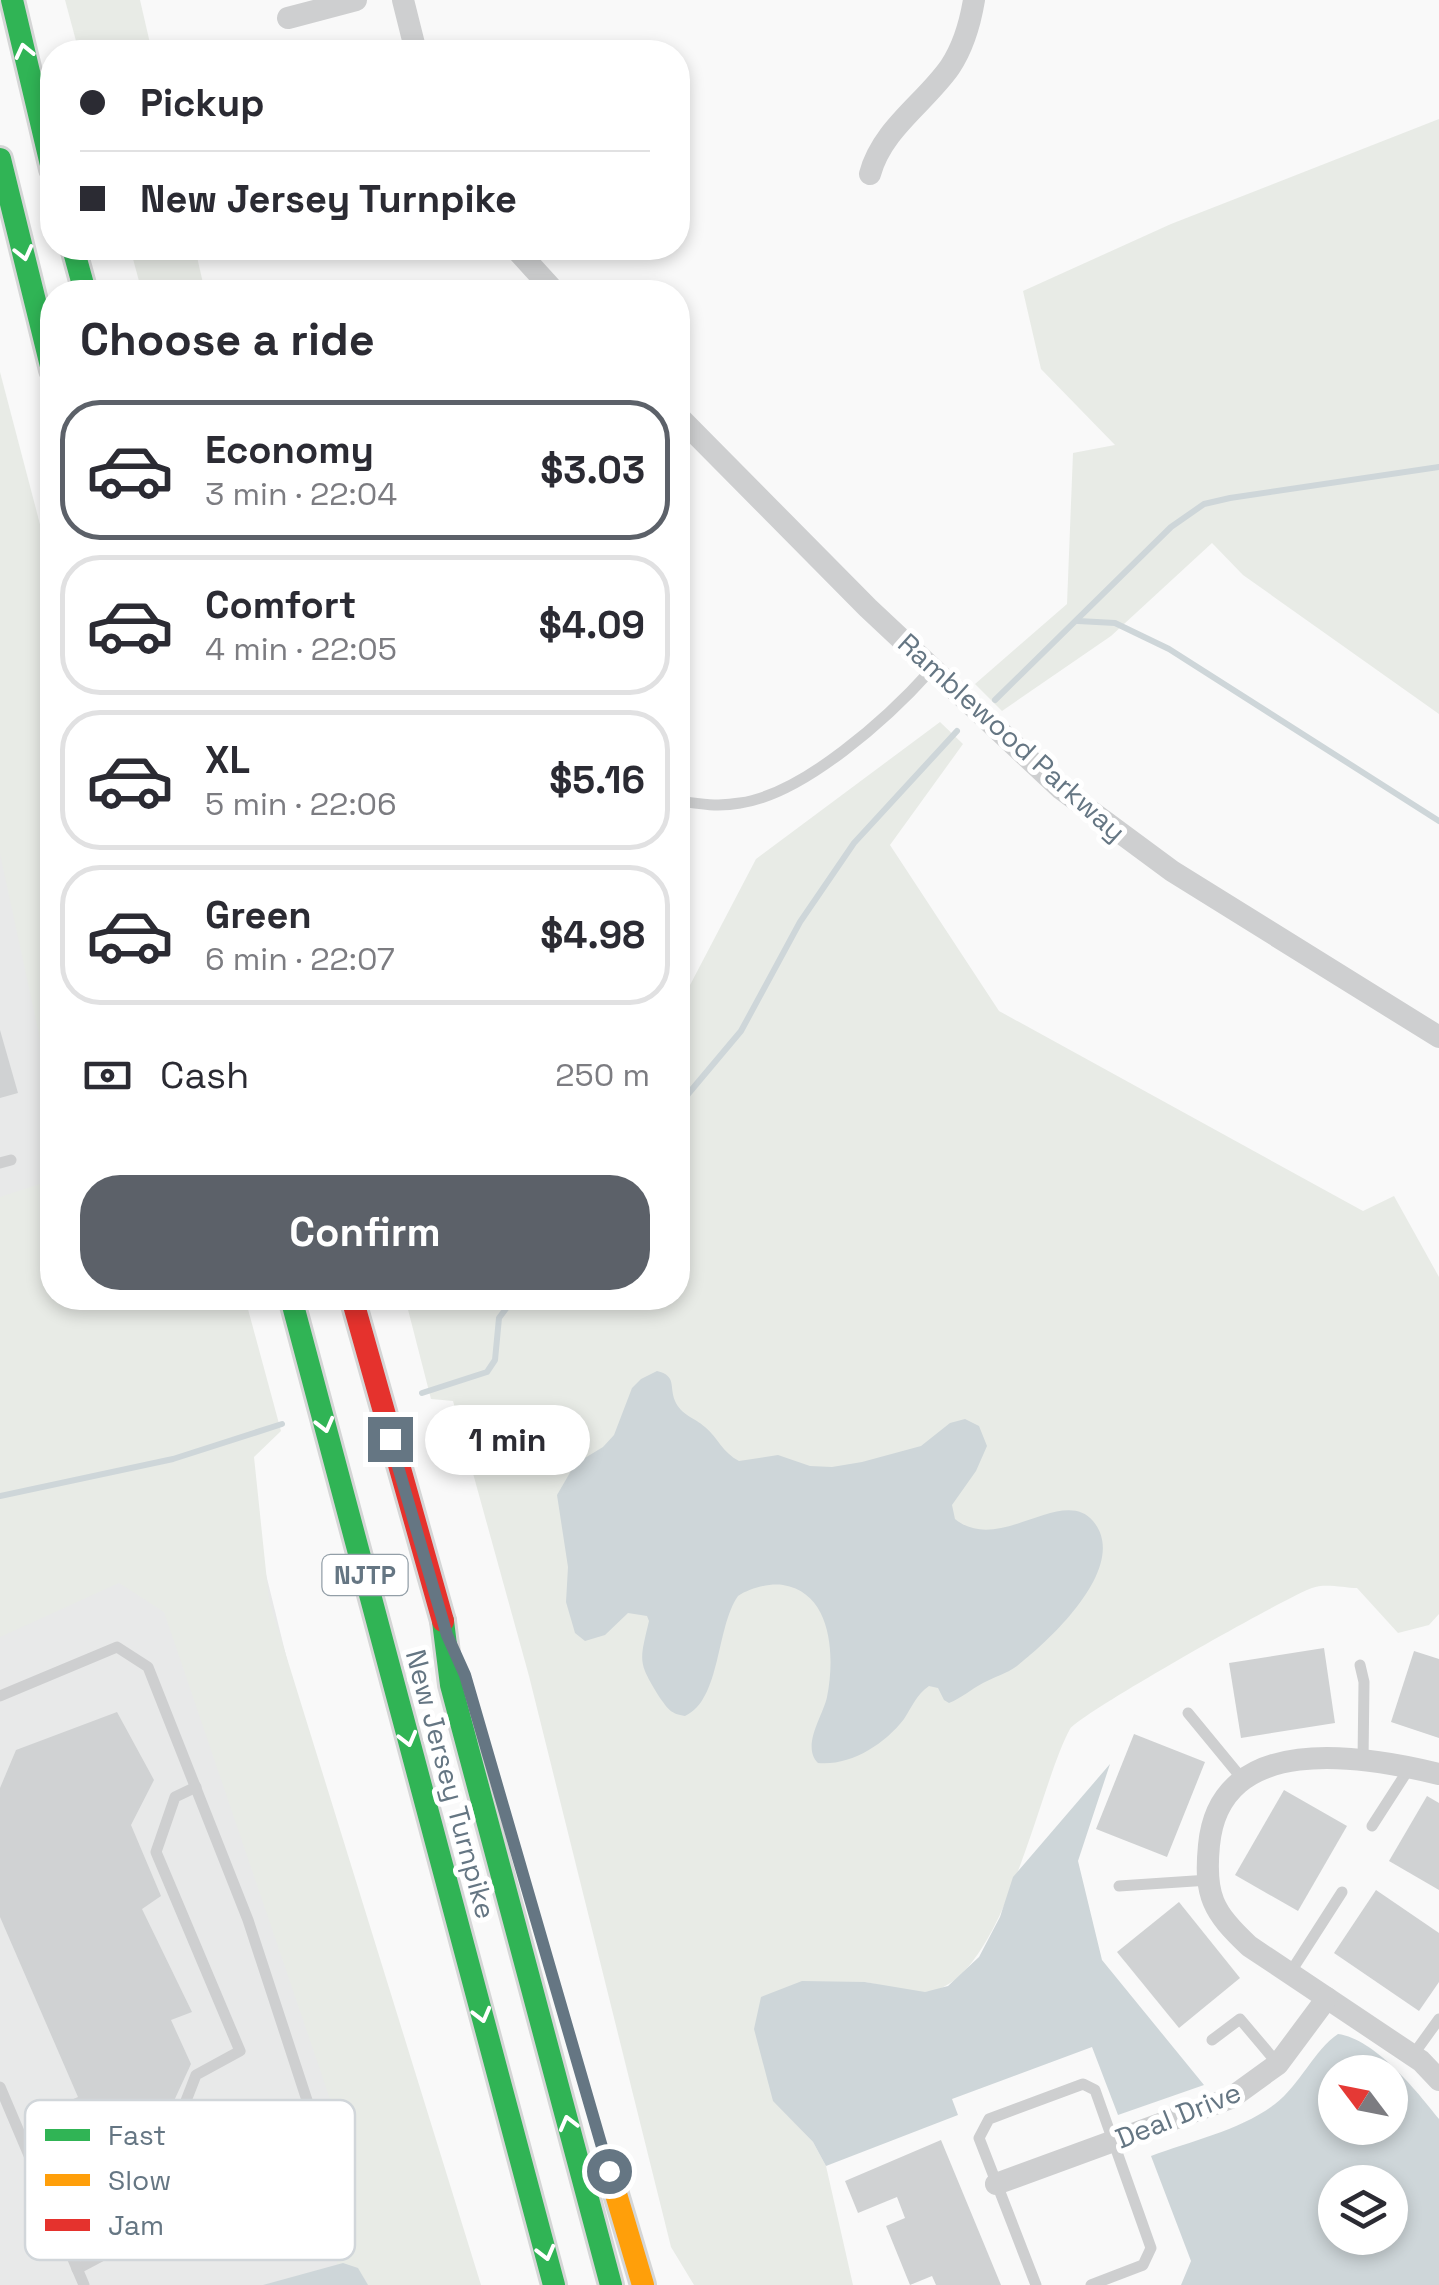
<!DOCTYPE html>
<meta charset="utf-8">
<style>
:root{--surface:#fff;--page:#f7f7f7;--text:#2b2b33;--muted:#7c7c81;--line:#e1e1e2;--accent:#5c6169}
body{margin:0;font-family:"Space Grotesk",sans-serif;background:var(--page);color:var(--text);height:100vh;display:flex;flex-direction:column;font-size:38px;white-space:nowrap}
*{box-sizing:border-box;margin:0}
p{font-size:32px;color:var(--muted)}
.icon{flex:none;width:55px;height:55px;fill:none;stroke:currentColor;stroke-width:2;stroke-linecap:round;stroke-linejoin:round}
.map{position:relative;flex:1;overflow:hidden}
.details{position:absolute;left:40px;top:280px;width:650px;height:1030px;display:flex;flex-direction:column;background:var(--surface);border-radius:40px;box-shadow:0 5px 15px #0003}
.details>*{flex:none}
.banner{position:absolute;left:40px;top:40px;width:650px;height:220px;border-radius:40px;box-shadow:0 5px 15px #0003;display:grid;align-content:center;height:220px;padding:0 40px;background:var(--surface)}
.needle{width:65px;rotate:302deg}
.buttons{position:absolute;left:1318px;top:2055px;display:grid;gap:20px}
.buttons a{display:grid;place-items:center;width:90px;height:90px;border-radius:50%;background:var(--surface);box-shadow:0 5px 15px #0003;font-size:50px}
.end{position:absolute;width:45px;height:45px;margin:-22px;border:12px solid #657683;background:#fff;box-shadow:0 0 0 5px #fff}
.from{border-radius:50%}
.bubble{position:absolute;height:70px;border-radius:35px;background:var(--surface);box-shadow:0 5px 15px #0003;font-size:32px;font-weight:600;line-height:70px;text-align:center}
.banner b{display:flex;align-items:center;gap:35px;height:95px;font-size:38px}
.banner b+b{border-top:2px solid var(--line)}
.banner i{width:25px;height:25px;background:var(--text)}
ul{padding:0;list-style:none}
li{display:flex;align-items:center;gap:30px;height:140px;margin:0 20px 15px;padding:0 20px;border:5px solid var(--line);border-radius:40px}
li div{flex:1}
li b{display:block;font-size:38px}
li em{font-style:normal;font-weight:600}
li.active{border-color:var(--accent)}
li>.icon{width:90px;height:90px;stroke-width:1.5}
h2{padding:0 40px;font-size:45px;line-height:120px}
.pay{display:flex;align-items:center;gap:25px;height:110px;padding:0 40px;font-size:38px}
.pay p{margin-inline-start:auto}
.button{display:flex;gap:20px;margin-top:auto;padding:20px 40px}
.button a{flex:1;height:115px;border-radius:40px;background:var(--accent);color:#fff;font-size:40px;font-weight:600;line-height:115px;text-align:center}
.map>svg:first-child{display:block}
</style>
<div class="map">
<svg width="1439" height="2285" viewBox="0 0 1439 2285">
<rect width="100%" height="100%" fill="#f9f9f9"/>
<polygon fill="#e8e9e9" points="0,525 52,727 52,1298 198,1298 441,2285 0,2285"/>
<g fill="#e8ebe6">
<polygon points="65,0 140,0 152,52 79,52"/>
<polygon points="1439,119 1439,714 1243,575 1212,543 1111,636 1002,711 975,684 1067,604 1073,453 1115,445 1041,369 1023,291 1171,224"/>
<polygon points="130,248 195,248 205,292 142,292"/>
<polygon points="0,372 52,570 52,1094 0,854"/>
<path d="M940 722 963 744 890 845 999 1011 1363 1211 1394 1196 1439 1277V1614L1429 1625 1398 1633 1357 1588C1344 1588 1325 1583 1312 1588 1286 1597 1079 1714 1070 1729 1038 1787 1002 1988 925 1992 906 1993 883 1985 865 1982L773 2100 813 2142 826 2166 853 2285H694L671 2247 529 1676 453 1401 431 1399 405 1298H678V1008L756 859Z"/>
<polygon points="52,1180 52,1298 245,1298 281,1431 254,1457 269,1600 481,2285 367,2285 367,2280 337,2264 347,2149 164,1612 119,1583 0,1637 0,1197"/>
</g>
<g fill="#ced6d9" fill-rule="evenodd">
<path d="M657 1371C677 1376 669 1386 675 1401 681 1415 695 1418 705 1427 718 1438 723 1453 739 1461L778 1455 810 1466 832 1467 862 1462 921 1446 950 1423 965 1419 979 1426 987 1446 976 1471 952 1505 955 1519C999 1555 1062 1485 1093 1521 1131 1566 1049 1641 1017 1666 1006 1674 994 1677 983 1683 971 1689 962 1698 949 1703L944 1700 938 1688 929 1686C916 1695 912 1707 904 1719 884 1745 850 1766 818 1763 801 1746 823 1716 827 1697 835 1658 833 1593 783 1585 769 1583 750 1588 738 1596 716 1627 721 1700 685 1716 671 1714 668 1709 660 1698 638 1662 639 1663 649 1621L647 1616 628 1613 605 1635 585 1641 575 1633 566 1602 568 1567 557 1495 575 1464 603 1447 614 1435 632 1388 641 1379Z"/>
<polygon points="1110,1764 1078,1861 1102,1960 1204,2085 1118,2115 1092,2047 952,2099 958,2115 826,2166 813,2142 773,2101 754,2029 761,1997 802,1981 865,1982 925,1992 948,1986 979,1957 1000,1917 1013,1877"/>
<path d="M1338 2034C1375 2039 1417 2091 1439 2119V2285H1181L1191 2261 1151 2156C1191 2141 1241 2130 1275 2104 1300 2085 1314 2050 1338 2034ZM1335 2072H1390V2128H1335ZM1335 2182H1390V2238H1335Z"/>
<polygon points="343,2263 358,2268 368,2285 263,2285"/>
</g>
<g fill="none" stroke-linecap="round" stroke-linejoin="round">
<g stroke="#ced6d9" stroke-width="6">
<polyline points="1078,621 1115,623 1169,649 1439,821"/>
<polyline points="995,700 1171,527 1204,504 1230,498 1439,467"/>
<polyline points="678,1106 741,1031 800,922 854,843 957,731"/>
<polyline points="422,1393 487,1372 495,1360 499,1318 514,1298"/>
<polyline points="0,1496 173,1459 282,1424"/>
</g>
</g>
<g fill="#d0d2d3">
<polygon points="0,1030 18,1093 0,1098"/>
<polygon points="1324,1648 1335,1723 1241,1738 1229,1663"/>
<polygon points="1414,1651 1439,1659 1439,1738 1391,1722"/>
<polygon points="117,1712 154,1780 131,1825 161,1896 142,1909 192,2012 171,2020 191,2064 124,2209 98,2217 55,2107 78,2097 0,1917 0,1788 16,1750"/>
<polygon points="1134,1734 1205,1762 1167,1857 1096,1829"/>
<polygon points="1284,1790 1347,1826 1298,1911 1235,1875"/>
<polygon points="1427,1796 1439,1803 1439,1890 1389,1861"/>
<polygon points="1376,1890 1439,1933 1439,1982 1419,2011 1334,1953"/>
<polygon points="1179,1902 1240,1978 1179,2028 1117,1952"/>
<polygon points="941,2140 1001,2285 936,2285 932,2276 910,2285 886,2226 905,2218 897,2197 858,2213 845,2181"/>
</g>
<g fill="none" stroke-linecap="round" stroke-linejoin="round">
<g stroke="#d5d6d6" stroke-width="28">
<g id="fast">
<polyline points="12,0 52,169"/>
<polyline points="0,159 52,370"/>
<polyline points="73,248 85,292"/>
<polyline points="291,1298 554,2285"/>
<polyline points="443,1621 451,1685 611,2285"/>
</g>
</g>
<g stroke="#d5d6d6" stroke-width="28">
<polyline id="slow" points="616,2194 643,2285"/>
</g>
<g stroke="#d5d6d6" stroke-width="28">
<polyline id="jam" points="352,1298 443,1621"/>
</g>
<g stroke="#cecfd0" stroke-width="11">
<path d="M678 801C699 804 719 807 740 803 804 794 889 717 931 670"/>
<polyline points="0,1163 11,1160"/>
<polyline points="1360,1665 1364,1682 1363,1761"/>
<polyline points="0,1696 117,1647 148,1667 248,1920 320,2140 77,2269"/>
<polyline points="1188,1713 1244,1781"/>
<polyline points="1372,1826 1410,1767"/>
<polyline points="1119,1886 1209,1880"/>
<polyline points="1290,1973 1342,1892"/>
<polyline points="1212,2040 1240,2019 1278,2064"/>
<polyline points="1413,2055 1439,2019"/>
<polyline points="0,2087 84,2285"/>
<polyline points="132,2240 196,2075 240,2051 156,1852 175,1797 196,1787"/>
<polyline points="1036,2285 979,2138 989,2119 1083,2084 1095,2090 1151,2248 1143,2265 1091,2285"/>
</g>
<g stroke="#cecfd0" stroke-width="22">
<polyline points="403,0 416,52"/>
<polyline points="288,18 356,0"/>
<path d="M870 174C882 129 925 103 950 67 964 46 970 24 974 0"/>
<polyline points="515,248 555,292"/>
<polyline points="678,416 868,608 1061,789 1172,871 1439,1037"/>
<path d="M1439 1774C1361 1755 1220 1731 1209 1845 1204 1896 1213 1912 1249 1946L1421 2061 1439 2080"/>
<polyline points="996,2184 1231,2098 1278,2064 1327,1998"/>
</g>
<use href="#fast" stroke="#30b455" stroke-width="22"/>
<use href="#slow" stroke="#ff9f0a" stroke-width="22"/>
<use href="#jam" stroke="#e5322d" stroke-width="22"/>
</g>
<defs><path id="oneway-chevron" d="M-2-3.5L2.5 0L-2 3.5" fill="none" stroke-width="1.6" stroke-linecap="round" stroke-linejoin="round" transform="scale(2.5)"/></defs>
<g stroke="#fff">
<use href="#oneway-chevron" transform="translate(24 51) rotate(-103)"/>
<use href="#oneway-chevron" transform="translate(24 253) rotate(76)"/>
<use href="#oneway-chevron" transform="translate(325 1425) rotate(75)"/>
<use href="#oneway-chevron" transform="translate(408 1739) rotate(75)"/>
<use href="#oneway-chevron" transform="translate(482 2015) rotate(75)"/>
<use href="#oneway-chevron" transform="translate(568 2123) rotate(-105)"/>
<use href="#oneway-chevron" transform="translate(546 2253) rotate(75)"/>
</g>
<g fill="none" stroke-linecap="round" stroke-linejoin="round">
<polyline stroke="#657683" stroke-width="12" points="390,1439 447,1635 465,1675 609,2171"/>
</g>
<g text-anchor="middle" stroke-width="10" stroke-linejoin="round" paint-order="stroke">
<rect fill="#fff" stroke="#939fa8" stroke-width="2.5" x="322.5" y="1555" width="85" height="40" rx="8"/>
<g font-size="25" font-weight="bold" fill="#657683">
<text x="365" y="1584">NJTP</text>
</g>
<g font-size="28" fill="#657683" stroke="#fff">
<text transform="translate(1012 737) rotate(42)" y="10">Ramblewood Parkway</text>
<text transform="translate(451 1784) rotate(75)" y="10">New Jersey Turnpike</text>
<text transform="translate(1178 2115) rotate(-22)" y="10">Deal Drive</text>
</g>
</g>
<rect x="25" y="2100" width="330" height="160" rx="15" fill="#fff" stroke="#d1d6da" stroke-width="2.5"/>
<rect x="45" y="2129" width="45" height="12" fill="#30b455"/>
<rect x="45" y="2174" width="45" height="12" fill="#ff9f0a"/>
<rect x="45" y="2219" width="45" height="12" fill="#e5322d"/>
<g font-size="28" fill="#657683">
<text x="108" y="2145">Fast</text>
<text x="108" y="2190">Slow</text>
<text x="108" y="2235">Jam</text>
</g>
</svg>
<div class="buttons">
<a><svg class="needle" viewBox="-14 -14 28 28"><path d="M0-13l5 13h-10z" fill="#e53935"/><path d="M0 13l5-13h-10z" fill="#7c7c81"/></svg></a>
<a><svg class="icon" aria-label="layers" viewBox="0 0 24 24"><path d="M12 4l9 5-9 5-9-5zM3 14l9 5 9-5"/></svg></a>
</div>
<i class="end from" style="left:609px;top:2171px"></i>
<i class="end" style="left:390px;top:1439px"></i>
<div class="bubble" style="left:425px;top:1405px;width:165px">1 min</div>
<div class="banner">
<b><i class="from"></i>Pickup</b>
<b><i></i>New Jersey Turnpike</b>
</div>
<section class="details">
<h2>Choose a ride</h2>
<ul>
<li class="active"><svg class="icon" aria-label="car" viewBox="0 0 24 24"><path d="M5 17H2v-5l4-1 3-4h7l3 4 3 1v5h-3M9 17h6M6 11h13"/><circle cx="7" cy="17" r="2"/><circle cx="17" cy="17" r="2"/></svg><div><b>Economy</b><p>3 min · 22:04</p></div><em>$3.03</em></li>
<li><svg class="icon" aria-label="car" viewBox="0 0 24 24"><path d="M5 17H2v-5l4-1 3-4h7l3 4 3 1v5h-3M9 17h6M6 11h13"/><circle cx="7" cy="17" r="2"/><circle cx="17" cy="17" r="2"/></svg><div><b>Comfort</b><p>4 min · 22:05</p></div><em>$4.09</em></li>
<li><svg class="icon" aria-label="car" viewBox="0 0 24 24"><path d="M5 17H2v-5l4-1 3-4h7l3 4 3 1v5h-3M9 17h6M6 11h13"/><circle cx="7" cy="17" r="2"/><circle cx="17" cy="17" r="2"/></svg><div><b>XL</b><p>5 min · 22:06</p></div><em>$5.16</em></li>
<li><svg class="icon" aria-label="car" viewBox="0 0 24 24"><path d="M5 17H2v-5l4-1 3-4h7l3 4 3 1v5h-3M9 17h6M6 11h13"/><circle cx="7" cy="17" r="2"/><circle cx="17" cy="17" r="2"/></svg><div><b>Green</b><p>6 min · 22:07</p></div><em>$4.98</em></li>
</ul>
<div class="pay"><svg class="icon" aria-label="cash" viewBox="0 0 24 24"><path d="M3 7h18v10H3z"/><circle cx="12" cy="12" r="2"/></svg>Cash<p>250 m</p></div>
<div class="button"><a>Confirm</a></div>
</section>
</div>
